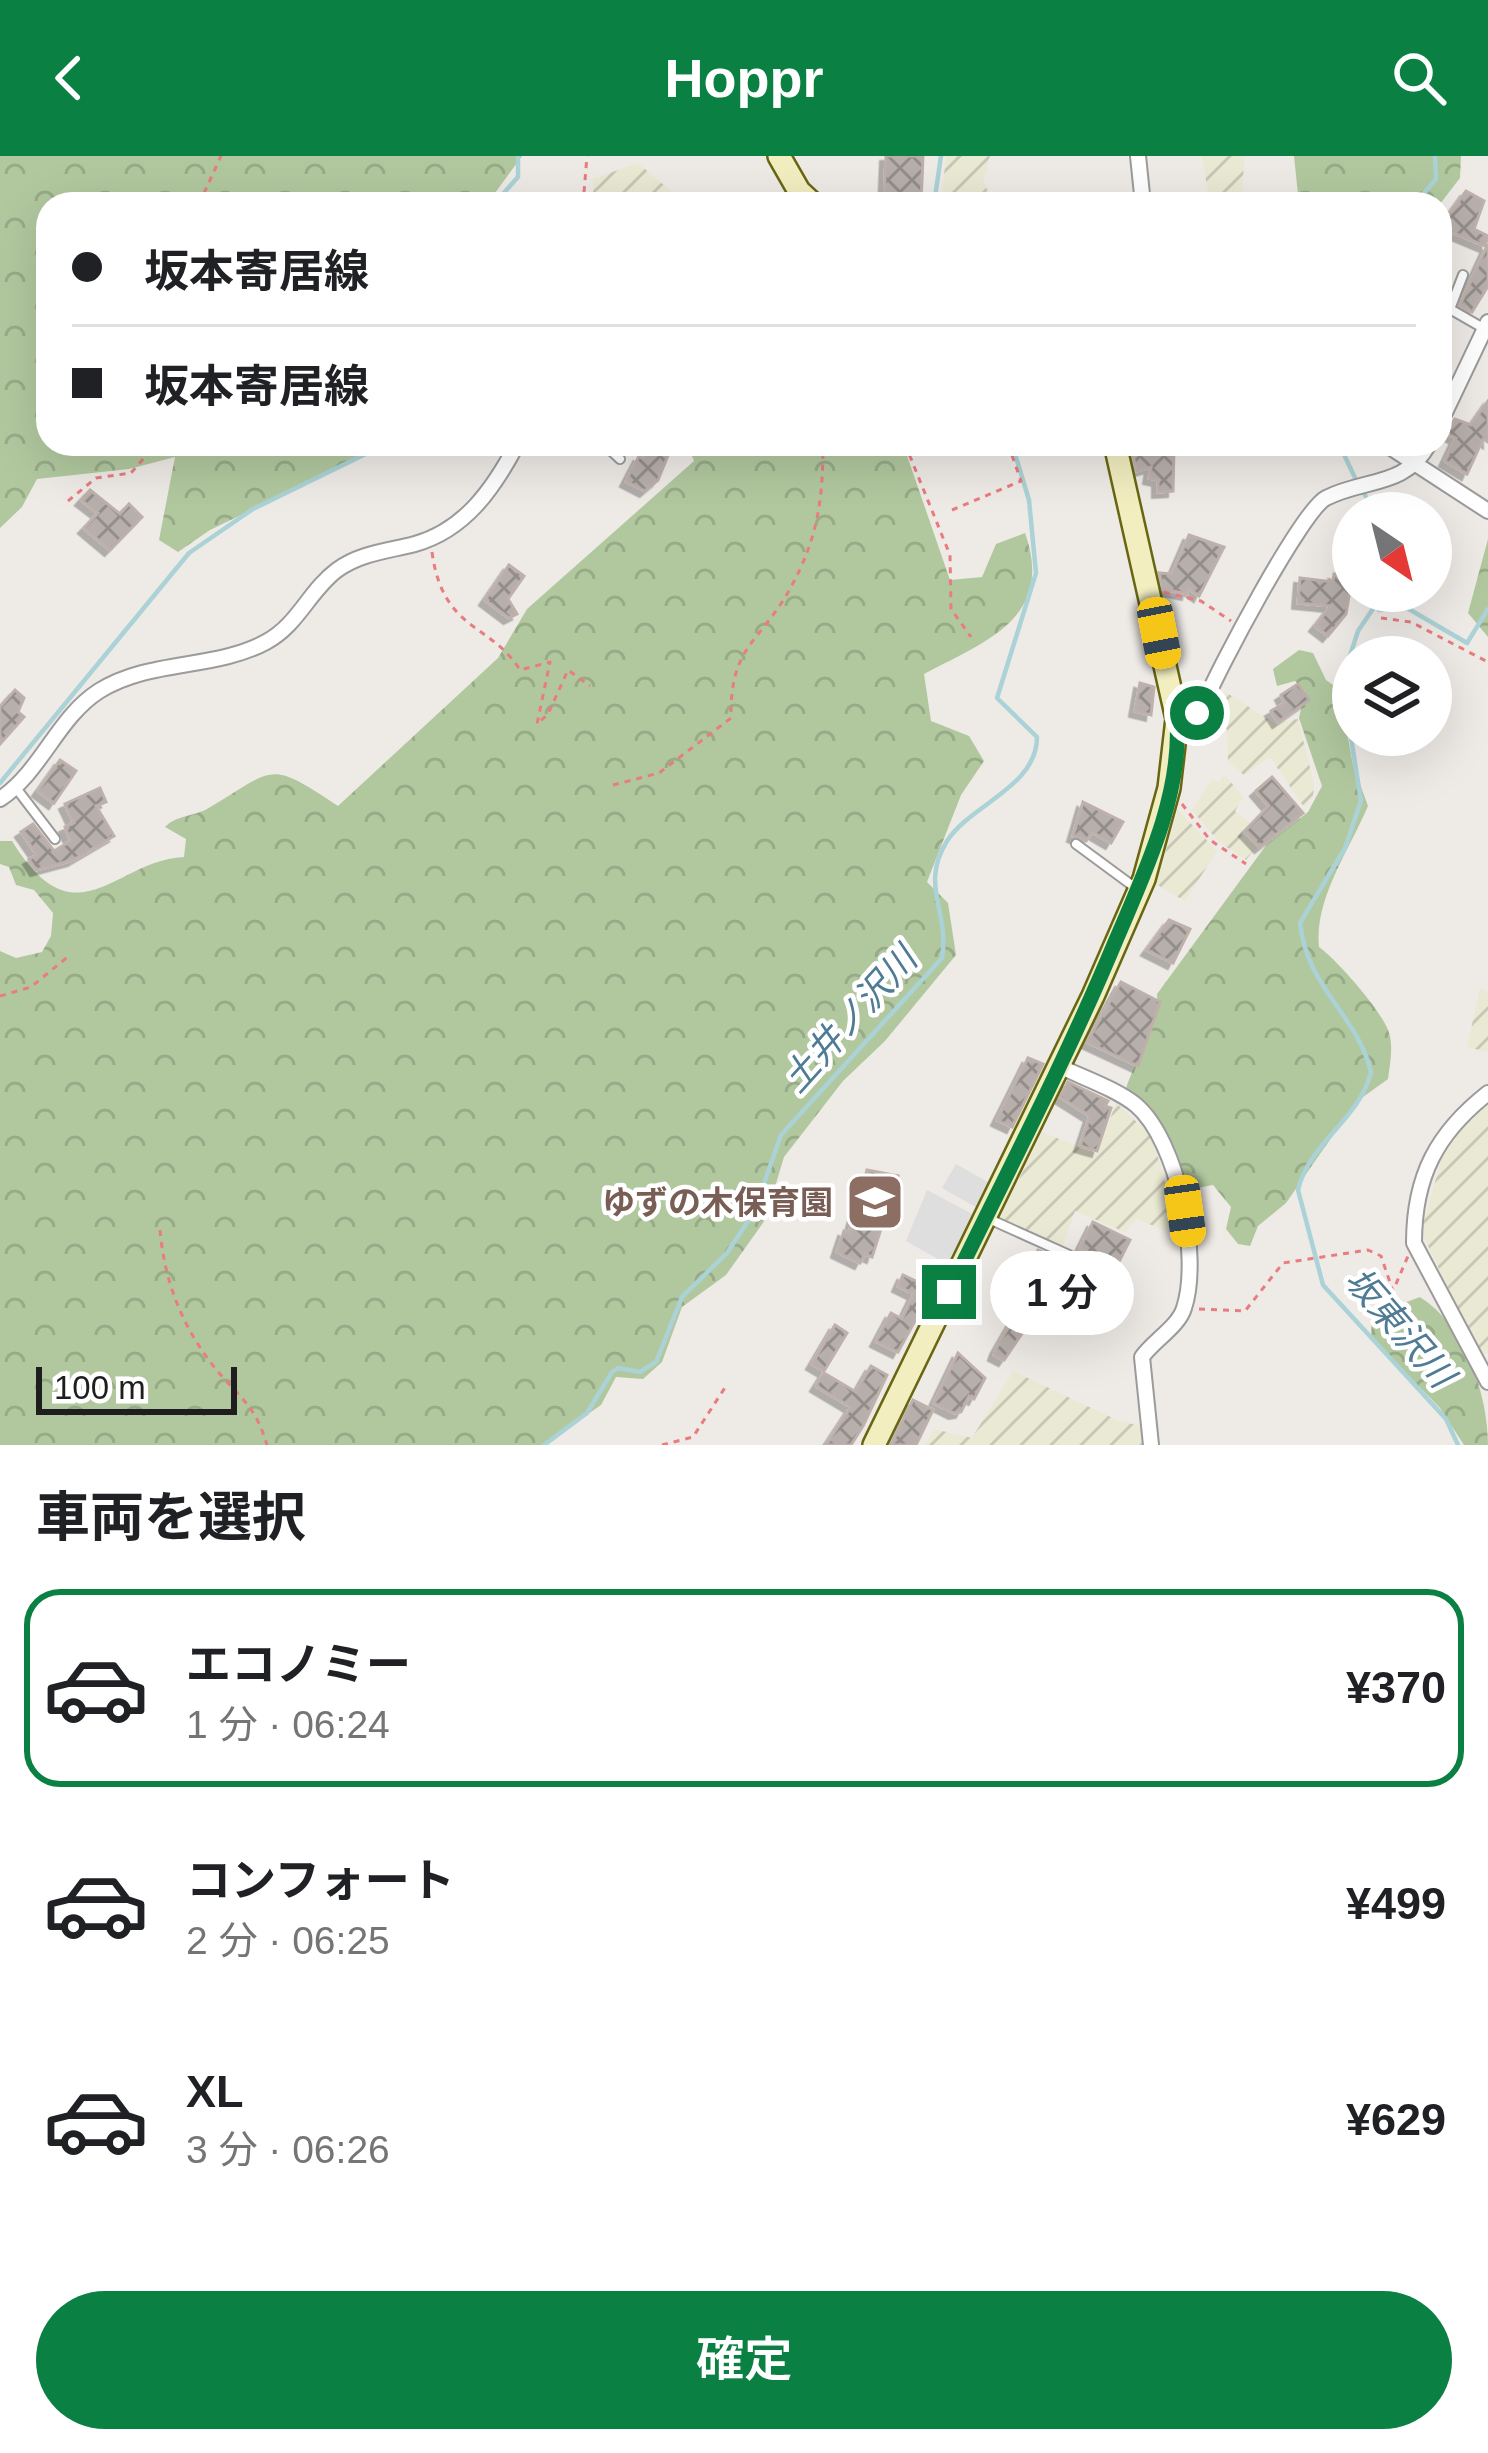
<!DOCTYPE html>
<html lang="ja">
<meta charset="utf-8">
<style>
:root{--surface:#fff;--page:#f2f2f2;--text:#202124;--muted:#757577;--line:#e0e0e0;--accent:#0b8043}
body{margin:0;font-family:Arial,"Noto Sans JP",sans-serif;background:var(--page);color:var(--text);height:100vh;display:flex;flex-direction:column;font-size:45px;white-space:nowrap}
*{box-sizing:border-box;margin:0}
p{font-size:39px;color:var(--muted)}
.icon{flex:none;width:66px;height:66px;fill:none;stroke:currentColor;stroke-width:2;stroke-linecap:round;stroke-linejoin:round}
.map{position:relative;height:1289px;overflow:hidden}
.panel{display:flex;flex-direction:column;background:var(--surface);flex:1}
.panel>*{flex:none}
.top-card{position:absolute;left:36px;top:36px;width:1416px;height:264px;border-radius:36px;box-shadow:0 12px 48px #0002;display:grid;align-content:center;height:264px;padding:0 36px;background:var(--surface)}
.needle{width:78px;rotate:145deg}
.buttons{position:absolute;left:1332px;top:336px;display:grid;gap:24px}
.buttons a{display:grid;place-items:center;width:120px;height:120px;border-radius:50%;background:var(--surface);box-shadow:0 12px 48px #0002;font-size:60px}
.scale{position:absolute;left:36px;bottom:30px;width:201px;box-sizing:border-box;padding-left:12px;border:6px solid #1e1e1e;border-top:0;font-size:33px;line-height:42px;white-space:nowrap;color:#1e1e1e;-webkit-text-stroke:9px #fff;paint-order:stroke}
.end{position:absolute;width:54px;height:54px;margin:-27px;border:15px solid #0b8043;background:#fff;box-shadow:0 0 0 6px #fff}
.from{border-radius:50%}
.bubble{position:absolute;height:84px;border-radius:42px;background:var(--surface);box-shadow:0 12px 48px #0002;font-size:39px;font-weight:600;line-height:84px;text-align:center}
.car{position:absolute;width:36px;height:72px;margin:-36px -18px;border-radius:15px;box-shadow:0 0 9px 3px #0007;background:linear-gradient(#f5c518 24%,#345 0 40%,#f5c518 0 76%,#345 0 86%,#f5c518 0)}
.top-card b{display:flex;align-items:center;gap:42px;height:114px;font-size:45px}
.top-card b+b{border-top:3px solid var(--line)}
.top-card i{width:30px;height:30px;background:var(--text)}
ul{padding:0;list-style:none}
li{display:flex;align-items:center;gap:36px;height:198px;margin:0 24px 18px;padding:0 12px;border:6px solid transparent;border-radius:36px}
li div{flex:1}
li b{display:block;font-size:45px}
li em{font-style:normal;font-weight:600}
li.active{border-color:var(--accent)}
li>.icon{width:108px;height:108px;stroke-width:1.5}
h2{padding:0 36px;font-size:54px;line-height:144px}
.button{display:flex;gap:24px;margin-top:auto;padding:24px 36px}
.button a{flex:1;height:138px;border-radius:72px;background:var(--accent);color:#fff;font-size:48px;font-weight:600;line-height:138px;text-align:center}
header{display:flex;justify-content:space-between;align-items:center;height:156px;padding:0 36px;background:var(--accent);color:#fff;font-size:54px;font-weight:600}
.map>svg:first-child{display:block}
</style>
<header><svg class="icon" aria-label="back" viewBox="0 0 24 24"><path d="M15 5l-7 7 7 7"/></svg>Hoppr<svg class="icon" aria-label="search" viewBox="0 0 24 24"><circle cx="10" cy="10" r="6"/><path d="M15 15l6 6"/></svg></header>
<div class="map">
<svg width="1488" height="1289" viewBox="0 0 1488 1289">
<defs>
<pattern id="farmland-furrows" width="10" height="10" patternUnits="userSpaceOnUse" patternTransform="scale(3)"><rect width="10" height="10" fill="#eae9d3"/><path d="M-1 1l2-2M0 10L10 0M9 11l2-2" fill="none" stroke="#c8c7b5"/></pattern>
<pattern id="forest-crowns" width="20" height="18" patternUnits="userSpaceOnUse" patternTransform="scale(3)"><rect width="20" height="18" fill="#b1c89f"/><path d="M2 6a3 3 0 1 1 6 0M12 15a3 3 0 1 1 6 0" fill="none" stroke="#98ab88"/></pattern>
<pattern id="building-cross-hatch" width="8" height="8" patternUnits="userSpaceOnUse" patternTransform="scale(3)"><rect width="8" height="8" fill="#b7afac"/><path d="M0 0l8 8M0 8l8-8" fill="none" stroke="#948e8b"/></pattern>
<filter id="shadow"><feDropShadow dx="-5.5" dy="5.5" stdDeviation="0" flood-color="#0004"/></filter>
</defs>
<rect width="100%" height="100%" fill="#eeeae6"/>
<g fill="url(#farmland-furrows)">
<polygon points="946,0 990,0 983,25 994,48 941,48"/>
<polygon points="1202,0 1244,0 1242,48 1210,48"/>
<polygon points="638,7 686,48 593,48 593,23"/>
<polygon points="1227,537 1274,567 1298,563 1314,628 1313,641 1304,651 1270,601 1244,619 1228,606 1227,574 1214,549"/>
<polygon points="1224,618 1243,641 1235,655 1250,667 1241,678 1256,691 1246,704 1219,686 1192,654 1212,623 1219,627"/>
<polygon points="1178,654 1217,695 1185,745 1156,728"/>
<polygon points="1480,833 1488,836 1488,896 1467,891"/>
<polygon points="1116,947 1152,980 1180,1080 1136,1063 1125,1076 1075,1055 1062,1091 999,1064 1042,976 1097,998"/>
<polygon points="1488,947 1488,1197 1481,1200 1421,1075 1447,985"/>
<polygon points="1013,1215 1119,1265 1141,1270 1142,1289 925,1289 934,1273 972,1282"/>
</g>
<g fill="url(#forest-crowns)">
<polygon points="0,0 522,0 487,48 48,48 48,288 388,288 210,374 178,396 159,384 175,301 129,313 37,323 22,351 0,372"/>
<polygon points="1294,0 1461,0 1460,22 1440,48 1299,48"/>
<path d="M687 288H741L752 299 763 288H903L950 424 982 421 996 388 1025 377C1055 462 986 485 924 518L931 565 969 580 984 605 961 639 927 726 948 747 956 799 885 885 843 925 784 1001 765 1064 726 1119 682 1151 662 1206 643 1223 616 1221 601 1249 543 1289H0V795L16 802 42 796 51 780 53 757 34 734 16 729 9 711 0 708V685H12C76 789 115 704 184 701L186 683 165 671C177 659 192 661 207 653 276 613 266 602 338 650L498 502 527 453 694 305Z"/>
<polygon points="1488,383 1488,481 1468,457"/>
<path d="M1299 494 1313 497 1326 524 1339 533 1353 609 1368 650C1350 693 1314 743 1319 791 1337 804 1380 853 1388 874 1394 888 1390 908 1388 923L1356 946 1286 1047 1258 1070 1250 1090 1238 1088 1226 1073 1231 1051 1213 1029 1187 1034 1163 975 1125 936C1135 900 1160 876 1157 838L1267 688 1308 656 1322 630 1299 562 1305 535 1295 525 1277 530 1273 513Z"/>
<path d="M1420 1141C1465 1169 1488 1239 1488 1289H1464L1440 1252 1371 1181 1372 1159Z"/>
</g>
<g fill="#dedede">
<polygon points="956,1008 993,1029 981,1054 942,1032"/>
<polygon points="927,1034 976,1060 952,1111 906,1085"/>
</g>
<g fill="none" stroke-linecap="round" stroke-linejoin="round">
<g stroke="#abd2d6" stroke-width="4.5">
<polyline points="494,48 518,21 518,0"/>
<polyline points="934,48 941,0"/>
<polyline points="1415,48 1436,23 1435,0"/>
<polyline points="1339,288 1357,326"/>
<polyline points="1363,335 1374,357"/>
<path d="M1385 435 1358 475 1342 524 1361 645 1345 692 1300 767C1307 833 1357 858 1371 916 1360 963 1308 988 1298 1034L1323 1129 1446 1263 1458 1289"/>
<polyline points="1379,454 1407,452 1467,487 1488,453"/>
<polyline points="0,627 189,397 253,353 386,288"/>
<path d="M544 1289 587 1257 612 1216 618 1212 640 1216 656 1206 682 1141 727 1097 754 1056 781 979 942 802C950 755 919 730 947 685 971 648 1037 631 1037 581L997 542 1036 417 1029 344 1012 288"/>
</g>
</g>
<g fill="url(#building-cross-hatch)" stroke="#beb0aa" stroke-width="3" filter="url(#shadow)">
<polygon points="886,0 923,0 921,48 884,48"/>
<polygon points="1466,35 1484,45 1474,73 1488,80 1485,90 1440,71"/>
<polygon points="1488,88 1488,130 1472,156 1460,149"/>
<polygon points="1488,245 1488,286 1483,283 1467,318 1445,305 1456,282 1445,277 1455,263 1471,269"/>
<polygon points="655,288 671,292 658,324 645,335 626,325 639,300 644,303"/>
<polygon points="1155,289 1174,292 1173,335 1158,336 1158,324 1149,322 1151,311 1137,315 1132,297"/>
<polygon points="90,334 120,358 129,348 142,361 110,394 84,372 98,357 81,344"/>
<polygon points="1189,379 1224,391 1199,440 1188,432 1187,438 1163,433 1159,417 1172,418"/>
<polygon points="509,409 524,420 508,443 517,458 509,462 485,444"/>
<polygon points="1334,418 1352,422 1346,458 1328,480 1315,470 1331,450 1298,447 1300,422 1333,426"/>
<polygon points="1140,527 1154,531 1151,559 1135,555"/>
<polygon points="1298,528 1309,544 1278,566 1271,555 1285,547 1281,539"/>
<polygon points="15,534 24,542 18,556 24,561 0,588 0,551"/>
<polygon points="60,604 76,615 54,647 38,635"/>
<polygon points="1272,621 1303,657 1260,691 1245,675 1269,650 1256,635"/>
<polygon points="100,632 106,646 96,650 114,680 73,704 36,714 29,703 37,699 21,676 33,668 54,695 71,685 65,671 74,667 65,648"/>
<polygon points="1083,646 1123,666 1111,687 1092,676 1086,685 1073,680"/>
<polygon points="1169,764 1190,773 1173,807 1147,794"/>
<polygon points="1121,826 1160,846 1138,910 1087,886"/>
<polygon points="1028,902 1043,908 1012,971 997,964"/>
<polygon points="1068,926 1108,945 1105,950 1111,952 1097,995 1080,990 1090,960 1060,941"/>
<polygon points="867,1014 898,1020 872,1101 865,1098 860,1107 837,1096 844,1075 849,1077"/>
<polygon points="1093,1066 1130,1084 1099,1145 1087,1139 1106,1104 1080,1092"/>
<polygon points="1038,1094 1070,1108 1059,1140 1044,1132 1047,1120 1031,1112"/>
<polygon points="927,1112 940,1119 898,1196 876,1185 891,1157 902,1163 914,1138 898,1130 903,1119 920,1127"/>
<polygon points="1015,1160 1027,1170 1004,1204 994,1199 996,1193"/>
<polygon points="835,1169 847,1177 824,1215 812,1208"/>
<polygon points="958,1197 985,1222 974,1243 969,1240 961,1256 954,1257 934,1247"/>
<polygon points="871,1210 887,1219 863,1270 851,1289 826,1289 851,1251 816,1230 824,1217 856,1236"/>
<polygon points="913,1244 933,1254 916,1289 891,1289"/>
</g>
<g fill="none" stroke-linecap="round" stroke-linejoin="round">
<g stroke="#9b9b9b" stroke-width="12">
<g id="lane">
<polyline points="1463,119 1450,153 1483,172"/>
<polyline points="604,288 620,303"/>
<polyline points="16,632 55,683"/>
<polyline points="1076,688 1137,733"/>
<polyline points="987,1062 1069,1099"/>
</g>
</g>
<g stroke="#9b9b9b" stroke-width="18">
<g id="street">
<polyline points="1138,0 1143,48"/>
<polyline points="1440,267 1488,166"/>
<polyline points="1385,288 1488,355"/>
<path d="M1177 563 1197 557 1204 548C1216 517 1302 354 1326 342 1365 322 1405 332 1429 288"/>
<path d="M0 643C42 615 57 562 99 535 150 503 214 514 266 486 298 469 309 435 337 414 360 397 388 395 415 388 465 374 494 332 517 288"/>
<path d="M1061 911C1084 922 1116 933 1136 949 1178 985 1201 1101 1184 1152 1179 1170 1153 1185 1142 1201L1151 1289"/>
<path d="M1488 937C1437 977 1414 1020 1414 1087L1488 1226"/>
</g>
</g>
<g stroke="#696612" stroke-width="26">
<g id="secondary">
<polyline points="779,0 799,35 813,48"/>
<polyline points="874,1289 1093,840 1144,723 1169,632 1177,563 1115,288"/>
</g>
</g>
<g stroke="#e97c7f" stroke-width="3" stroke-dasharray="6 6" stroke-linecap="butt">
<polyline points="199,48 221,0"/>
<polyline points="583,48 587,0"/>
<polyline points="905,288 950,399 951,453 971,481"/>
<polyline points="68,345 96,322 131,317 156,288"/>
<polyline points="952,354 1021,325 1008,288"/>
<path d="M432 396C443 476 490 466 520 514L550 506 537 568 548 558 568 514 590 530"/>
<polyline points="1164,436 1201,445 1231,465"/>
<polyline points="1381,462 1411,466 1488,506"/>
<path d="M613 629 659 617 731 562C730 488 760 488 791 431 818 381 823 343 823 288"/>
<polyline points="1182,648 1210,684 1246,708"/>
<polyline points="0,840 31,831 70,799"/>
<path d="M160 1074C165 1133 188 1184 228 1227 249 1249 258 1259 267 1289"/>
<polyline points="1199,1153 1245,1155 1283,1107 1368,1094 1381,1100 1393,1135 1408,1100"/>
<polyline points="662,1289 693,1281 726,1230"/>
</g>
<use href="#lane" stroke="#fff" stroke-width="8"/>
<use href="#street" stroke="#fff" stroke-width="14"/>
<use href="#secondary" stroke="#f2eec0" stroke-width="21"/>
</g>
<g fill="none" stroke-linecap="round" stroke-linejoin="round">
<path stroke="#0b8043" stroke-width="15" d="M949 1136C1006 1019 1066 904 1116 784 1145 716 1182 639 1177 563L1197 557"/>
</g>
<defs>
<g id="school-square" transform="scale(3)"><rect x="-9" y="-9" width="18" height="18" rx="4" fill="#8d6e63" stroke="#fff"/><path d="M0-5L7-2L0 1L-7-2ZM-4 1L0 2.5L4 1V4Q0 6-4 4Z" fill="#fff"/></g>
</defs>
<g fill-rule="evenodd">
<use href="#school-square" x="875" y="1046"/>
</g>
<g text-anchor="middle" stroke-width="9" stroke-linejoin="round" paint-order="stroke">
<g font-size="33" font-weight="bold" fill="#785e54" stroke="#fff" text-anchor="end">
<text x="833" y="1058">ゆずの木保育園</text>
</g>
<g font-size="36" font-style="italic" fill="#4f7b94" stroke="#fff">
<text transform="translate(849 863) rotate(-48)" y="13">土井ノ沢川</text>
<text transform="translate(1400 1171) rotate(49)" y="13">坂東沢川</text>
</g>
</g>
</svg>
<div class="buttons">
<a><svg class="needle" viewBox="-14 -14 28 28"><path d="M0-13l5 13h-10z" fill="#e53935"/><path d="M0 13l5-13h-10z" fill="#757577"/></svg></a>
<a><svg class="icon" aria-label="layers" viewBox="0 0 24 24"><path d="M12 4l9 5-9 5-9-5zM3 14l9 5 9-5"/></svg></a>
</div>
<div class="scale">100 m</div>
<i class="end from" style="left:1197px;top:557px"></i>
<i class="end" style="left:949px;top:1136px"></i>
<div class="bubble" style="left:990px;top:1095px;width:144px">1 分</div>
<i class="car" style="left:1159px;top:477px;rotate:169deg"></i>
<i class="car" style="left:1185px;top:1055px;rotate:172deg"></i>
<div class="top-card">
<b><i class="from"></i>坂本寄居線</b>
<b><i></i>坂本寄居線</b>
</div>
</div>
<section class="panel">
<h2>車両を選択</h2>
<ul>
<li class="active"><svg class="icon" aria-label="car" viewBox="0 0 24 24"><path d="M5 17H2v-5l4-1 3-4h7l3 4 3 1v5h-3M9 17h6M6 11h13"/><circle cx="7" cy="17" r="2"/><circle cx="17" cy="17" r="2"/></svg><div><b>エコノミー</b><p>1 分 · 06:24</p></div><em>¥370</em></li>
<li><svg class="icon" aria-label="car" viewBox="0 0 24 24"><path d="M5 17H2v-5l4-1 3-4h7l3 4 3 1v5h-3M9 17h6M6 11h13"/><circle cx="7" cy="17" r="2"/><circle cx="17" cy="17" r="2"/></svg><div><b>コンフォート</b><p>2 分 · 06:25</p></div><em>¥499</em></li>
<li><svg class="icon" aria-label="car" viewBox="0 0 24 24"><path d="M5 17H2v-5l4-1 3-4h7l3 4 3 1v5h-3M9 17h6M6 11h13"/><circle cx="7" cy="17" r="2"/><circle cx="17" cy="17" r="2"/></svg><div><b>XL</b><p>3 分 · 06:26</p></div><em>¥629</em></li>
</ul>
<div class="button"><a>確定</a></div>
</section>
